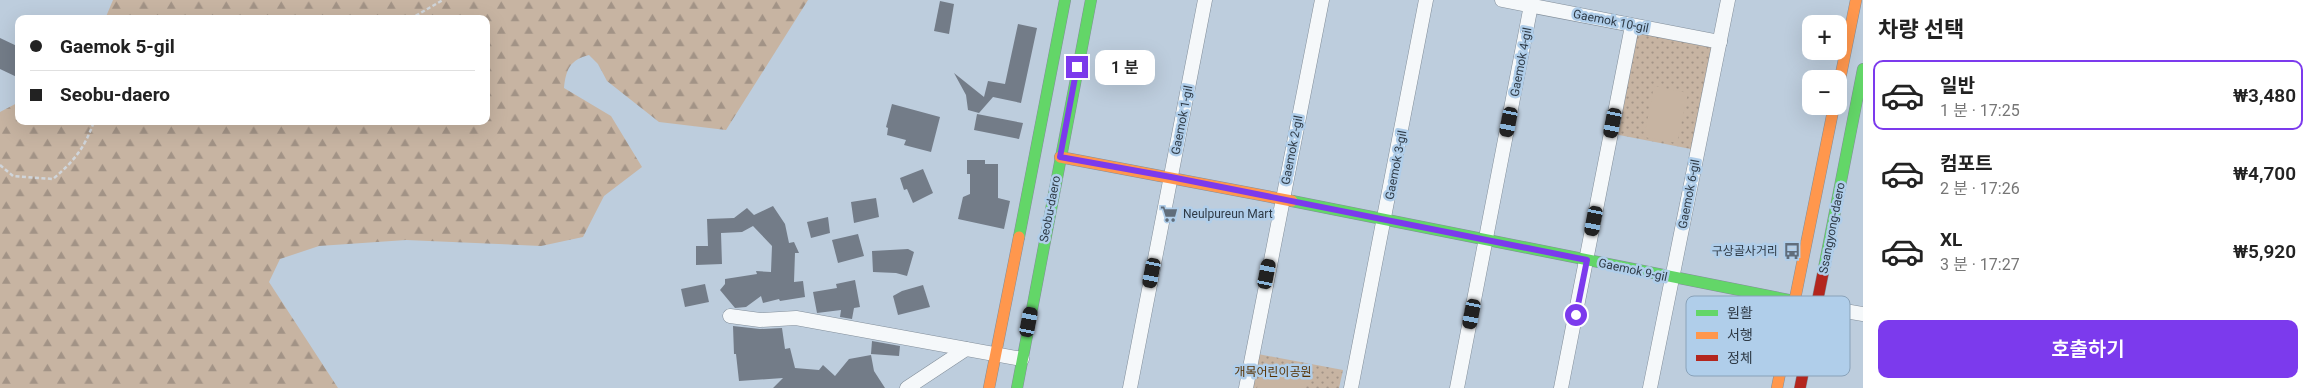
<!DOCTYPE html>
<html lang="ko">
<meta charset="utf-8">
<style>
:root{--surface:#fff;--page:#f2f2f2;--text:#222;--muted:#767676;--line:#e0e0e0;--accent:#7c3aed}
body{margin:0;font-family:Roboto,"Noto Sans KR",sans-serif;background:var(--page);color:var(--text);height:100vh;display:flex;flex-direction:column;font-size:19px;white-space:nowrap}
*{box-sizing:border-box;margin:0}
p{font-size:16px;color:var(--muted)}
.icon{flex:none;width:28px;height:28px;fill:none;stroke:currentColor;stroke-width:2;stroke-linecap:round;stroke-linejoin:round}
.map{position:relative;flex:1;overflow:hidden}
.drawer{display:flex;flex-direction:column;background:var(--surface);width:450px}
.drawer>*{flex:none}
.top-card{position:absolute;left:15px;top:15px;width:475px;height:110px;border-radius:10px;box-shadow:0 5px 20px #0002;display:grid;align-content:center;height:110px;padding:0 15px;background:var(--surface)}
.fabs{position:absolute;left:1802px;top:15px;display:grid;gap:10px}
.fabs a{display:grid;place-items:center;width:45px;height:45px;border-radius:10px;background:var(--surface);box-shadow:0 5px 20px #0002;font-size:25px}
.end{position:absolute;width:22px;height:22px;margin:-11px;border:6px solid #7c3aed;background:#fff;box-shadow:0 0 0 2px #fff}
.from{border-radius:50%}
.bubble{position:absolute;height:35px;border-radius:10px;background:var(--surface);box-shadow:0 5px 20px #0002;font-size:16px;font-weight:600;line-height:35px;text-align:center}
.car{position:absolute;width:15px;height:30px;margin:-15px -8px;border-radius:6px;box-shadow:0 0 4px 1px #0007;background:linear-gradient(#222 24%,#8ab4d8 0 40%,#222 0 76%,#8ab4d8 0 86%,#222 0)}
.top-card b{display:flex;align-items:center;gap:18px;height:48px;font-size:19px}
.top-card b+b{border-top:1px solid var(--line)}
.top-card i{width:12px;height:12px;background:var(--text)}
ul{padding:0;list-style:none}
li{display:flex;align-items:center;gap:15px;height:70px;margin:0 10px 8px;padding:0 5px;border:2px solid transparent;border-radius:10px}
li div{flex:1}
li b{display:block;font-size:19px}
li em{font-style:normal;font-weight:600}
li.selected{border-color:var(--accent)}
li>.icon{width:45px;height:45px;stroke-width:1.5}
h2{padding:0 15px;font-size:22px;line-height:60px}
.cta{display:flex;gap:10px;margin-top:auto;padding:10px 15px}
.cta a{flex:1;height:58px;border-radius:10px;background:var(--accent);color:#fff;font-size:20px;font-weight:600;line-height:58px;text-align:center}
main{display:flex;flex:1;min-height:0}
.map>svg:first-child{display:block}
</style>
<main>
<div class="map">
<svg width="1863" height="388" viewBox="0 0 1863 388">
<defs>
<pattern id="forest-firs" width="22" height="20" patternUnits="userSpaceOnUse" patternTransform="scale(1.25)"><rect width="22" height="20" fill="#c7b4a2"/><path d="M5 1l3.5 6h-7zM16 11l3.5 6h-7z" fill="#a29386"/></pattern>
<pattern id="park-dots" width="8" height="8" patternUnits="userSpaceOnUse" patternTransform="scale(1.25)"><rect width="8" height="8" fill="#c7b4a2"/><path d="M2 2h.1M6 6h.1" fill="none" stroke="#a29386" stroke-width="1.8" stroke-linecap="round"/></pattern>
</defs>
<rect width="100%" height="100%" fill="#bdcddd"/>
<path fill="url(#forest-firs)" d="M113 0H808L726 130 659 122 607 81 598 64 589 55C570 60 566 69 564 88L611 116 642 167 604 196 583 237 541 246 406 240 319 246 280 259 269 282 338 388H0V112L19 102V121H486V19H105Z"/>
<g fill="url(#park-dots)">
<polygon points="1636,31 1717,47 1696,150 1614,134"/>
<polygon points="1258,354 1343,370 1339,388 1251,388"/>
</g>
<g fill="#c7b4a2">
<polygon points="1654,86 1688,93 1677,143 1644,137"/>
<polygon points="1263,363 1307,373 1304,388 1257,388"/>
</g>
<g fill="#737c88">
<polygon points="940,1 954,4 949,34 934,31"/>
<polygon points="1018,24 1037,28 1021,103 993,97 979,113 968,110 966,95 954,73 984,97 988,81 1005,84"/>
<polygon points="0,38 19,47 19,78 0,69"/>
<polygon points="892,104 940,117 931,152 904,145 906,140 887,135 888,128 886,127"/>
<polygon points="977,114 1023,123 1019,139 974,130"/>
<polygon points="967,160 985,160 985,164 998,164 998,198 1010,201 1004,229 958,219 963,197 970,194 970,174 967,174"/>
<polygon points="923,169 933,193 913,203 907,189 904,190 900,178"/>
<polygon points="876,198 879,217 854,223 851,202"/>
<polygon points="773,206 785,224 789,243 794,242 799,253 795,253 794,282 803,281 805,297 780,301 779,299 763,303 761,296 746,307 735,308 720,290 725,284 725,279 757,274 756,271 771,272 772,246 753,226 742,232 721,233 722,264 696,265 696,246 708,246 707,219 734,218 747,208 754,215"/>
<polygon points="828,217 830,233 811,238 807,222"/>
<polygon points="858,234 864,256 838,263 832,240"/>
<polygon points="908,249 914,252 907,276 896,273 873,272 872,251"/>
<polygon points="855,280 860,307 854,308 852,319 840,317 841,310 817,313 813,292 837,288 836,284"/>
<polygon points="705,284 709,302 685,307 681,289"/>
<polygon points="923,285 930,307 898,315 893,296 902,291"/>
<polygon points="733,326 760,329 782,328 785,349 790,348 795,368 819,370 823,365 835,376 849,359 871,355 874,371 885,388 773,388 783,378 739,381 736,354 734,354"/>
<polygon points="872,341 900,346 899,356 871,354"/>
</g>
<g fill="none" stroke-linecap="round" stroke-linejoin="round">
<g stroke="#828e9a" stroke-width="15">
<g id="street">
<polyline points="1502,0 1720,42"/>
<polyline points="1816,306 1863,314"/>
<polyline points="730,316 760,320 796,318 1022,359"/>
<polyline points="907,388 966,349"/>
<polyline points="1130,388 1205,0"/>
<polyline points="1246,388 1322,0"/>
<polyline points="1351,388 1426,0"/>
<polyline points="1457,388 1532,0"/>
<polyline points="1561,388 1632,26"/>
<polyline points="1650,388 1728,0"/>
</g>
</g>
<g stroke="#828e9a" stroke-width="12">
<g id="fast">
<polyline points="1292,201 1794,301"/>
<polyline points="1019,237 1065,0"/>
<polyline points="1823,273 1863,69"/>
<polyline points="1017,388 1091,0"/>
</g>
</g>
<g stroke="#828e9a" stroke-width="12">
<g id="slow">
<polyline points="1839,84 1856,0"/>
<polyline points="1060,157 1292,201"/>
<polyline points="989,388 1019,237"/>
<polyline points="1777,388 1834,106"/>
</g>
</g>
<g stroke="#828e9a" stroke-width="12">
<polyline id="jam" points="1800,388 1823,273"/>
</g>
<g stroke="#d0d5da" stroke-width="2.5" stroke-dasharray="4 2.5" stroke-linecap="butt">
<polyline points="410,19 443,0"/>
<path d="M0 165 13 176 53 179C74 161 85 148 94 121"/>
</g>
<use href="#street" stroke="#f5f8fa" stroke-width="14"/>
<use href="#fast" stroke="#63d668" stroke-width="11"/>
<use href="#slow" stroke="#ff974d" stroke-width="11"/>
<use href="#jam" stroke="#b3261e" stroke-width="11"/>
</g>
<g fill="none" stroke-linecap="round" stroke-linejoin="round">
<polyline stroke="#7c3aed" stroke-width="6" points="1077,67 1060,157 1171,177 1587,260 1576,315"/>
</g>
<defs>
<g id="supermarket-bare" transform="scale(1.35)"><path d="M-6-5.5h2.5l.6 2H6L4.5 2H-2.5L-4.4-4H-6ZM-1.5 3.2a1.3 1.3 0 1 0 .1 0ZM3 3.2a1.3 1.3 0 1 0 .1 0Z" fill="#606d7b" stroke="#b0ceea" stroke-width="2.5" paint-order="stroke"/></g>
<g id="bus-bare" transform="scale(1.35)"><path d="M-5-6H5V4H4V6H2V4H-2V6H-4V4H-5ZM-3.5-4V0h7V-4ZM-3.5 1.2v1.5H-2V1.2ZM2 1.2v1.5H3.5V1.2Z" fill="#606d7b" stroke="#b0ceea" stroke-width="2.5" paint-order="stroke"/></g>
</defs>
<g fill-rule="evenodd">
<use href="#supermarket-bare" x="1169" y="214"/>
<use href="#bus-bare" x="1792" y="251"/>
</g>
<g text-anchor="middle" stroke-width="5" stroke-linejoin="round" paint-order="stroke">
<g font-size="12" fill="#2e3a46" stroke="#b0ceea">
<text transform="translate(1611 21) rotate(11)" y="4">Gaemok 10-gil</text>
<text transform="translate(1521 62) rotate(-79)" y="4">Gaemok 4-gil</text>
<text transform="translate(1182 120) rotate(-79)" y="4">Gaemok 1-gil</text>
<text transform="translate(1292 150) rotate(-79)" y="4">Gaemok 2-gil</text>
<text transform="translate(1396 165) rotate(-79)" y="4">Gaemok 3-gil</text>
<text transform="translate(1689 194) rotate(-79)" y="4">Gaemok 6-gil</text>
<text transform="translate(1050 209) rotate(-79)" y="4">Seobu-daero</text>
<text transform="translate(1832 228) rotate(-79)" y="4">Ssangyong-daero</text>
<text transform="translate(1633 270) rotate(12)" y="4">Gaemok 9-gil</text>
</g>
<g font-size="12" fill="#2e3a46" stroke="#b0ceea" text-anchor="start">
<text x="1183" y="218">Neulpureun Mart</text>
<text x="1778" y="255" text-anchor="end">구상골사거리</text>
</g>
<g font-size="12" fill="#553204" stroke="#b0ceea">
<text x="1273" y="376">개목어린이공원</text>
</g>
</g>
<rect x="1686" y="296" width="164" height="80" rx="8" fill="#b0ceea" stroke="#89a2b9" stroke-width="1"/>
<rect x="1696" y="310" width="22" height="6" fill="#63d668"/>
<rect x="1696" y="332" width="22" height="7" fill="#ff974d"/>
<rect x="1696" y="355" width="22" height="6" fill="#b3261e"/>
<g font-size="14" fill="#2e3a46">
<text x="1727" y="318">원활</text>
<text x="1727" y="340">서행</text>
<text x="1727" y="363">정체</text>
</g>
</svg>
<div class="fabs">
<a>+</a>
<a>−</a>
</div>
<i class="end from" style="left:1576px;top:315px"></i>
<i class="end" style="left:1077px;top:67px"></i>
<div class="bubble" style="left:1095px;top:50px;width:60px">1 분</div>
<i class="car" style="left:1509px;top:122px;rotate:191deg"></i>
<i class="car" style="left:1613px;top:123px;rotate:191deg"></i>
<i class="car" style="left:1594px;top:221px;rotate:191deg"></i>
<i class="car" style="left:1152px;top:273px;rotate:191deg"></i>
<i class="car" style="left:1267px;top:274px;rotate:11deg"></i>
<i class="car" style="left:1472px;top:314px;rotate:191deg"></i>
<i class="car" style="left:1029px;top:322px;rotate:11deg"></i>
<div class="top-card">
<b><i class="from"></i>Gaemok 5-gil</b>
<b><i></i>Seobu-daero</b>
</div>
</div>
<section class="drawer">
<h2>차량 선택</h2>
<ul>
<li class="selected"><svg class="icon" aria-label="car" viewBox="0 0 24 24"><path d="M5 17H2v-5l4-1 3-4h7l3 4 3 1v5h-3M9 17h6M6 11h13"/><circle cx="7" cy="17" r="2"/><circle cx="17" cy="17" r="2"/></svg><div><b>일반</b><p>1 분 · 17:25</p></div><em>₩3,480</em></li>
<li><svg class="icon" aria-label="car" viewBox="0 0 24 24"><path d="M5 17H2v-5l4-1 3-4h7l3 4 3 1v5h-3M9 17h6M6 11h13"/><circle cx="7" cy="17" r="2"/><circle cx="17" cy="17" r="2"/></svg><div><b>컴포트</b><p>2 분 · 17:26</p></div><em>₩4,700</em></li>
<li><svg class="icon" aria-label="car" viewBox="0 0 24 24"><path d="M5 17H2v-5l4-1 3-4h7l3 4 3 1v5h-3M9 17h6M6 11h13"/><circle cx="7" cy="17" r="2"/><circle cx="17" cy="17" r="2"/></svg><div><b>XL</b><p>3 분 · 17:27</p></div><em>₩5,920</em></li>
</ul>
<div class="cta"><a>호출하기</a></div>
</section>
</main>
